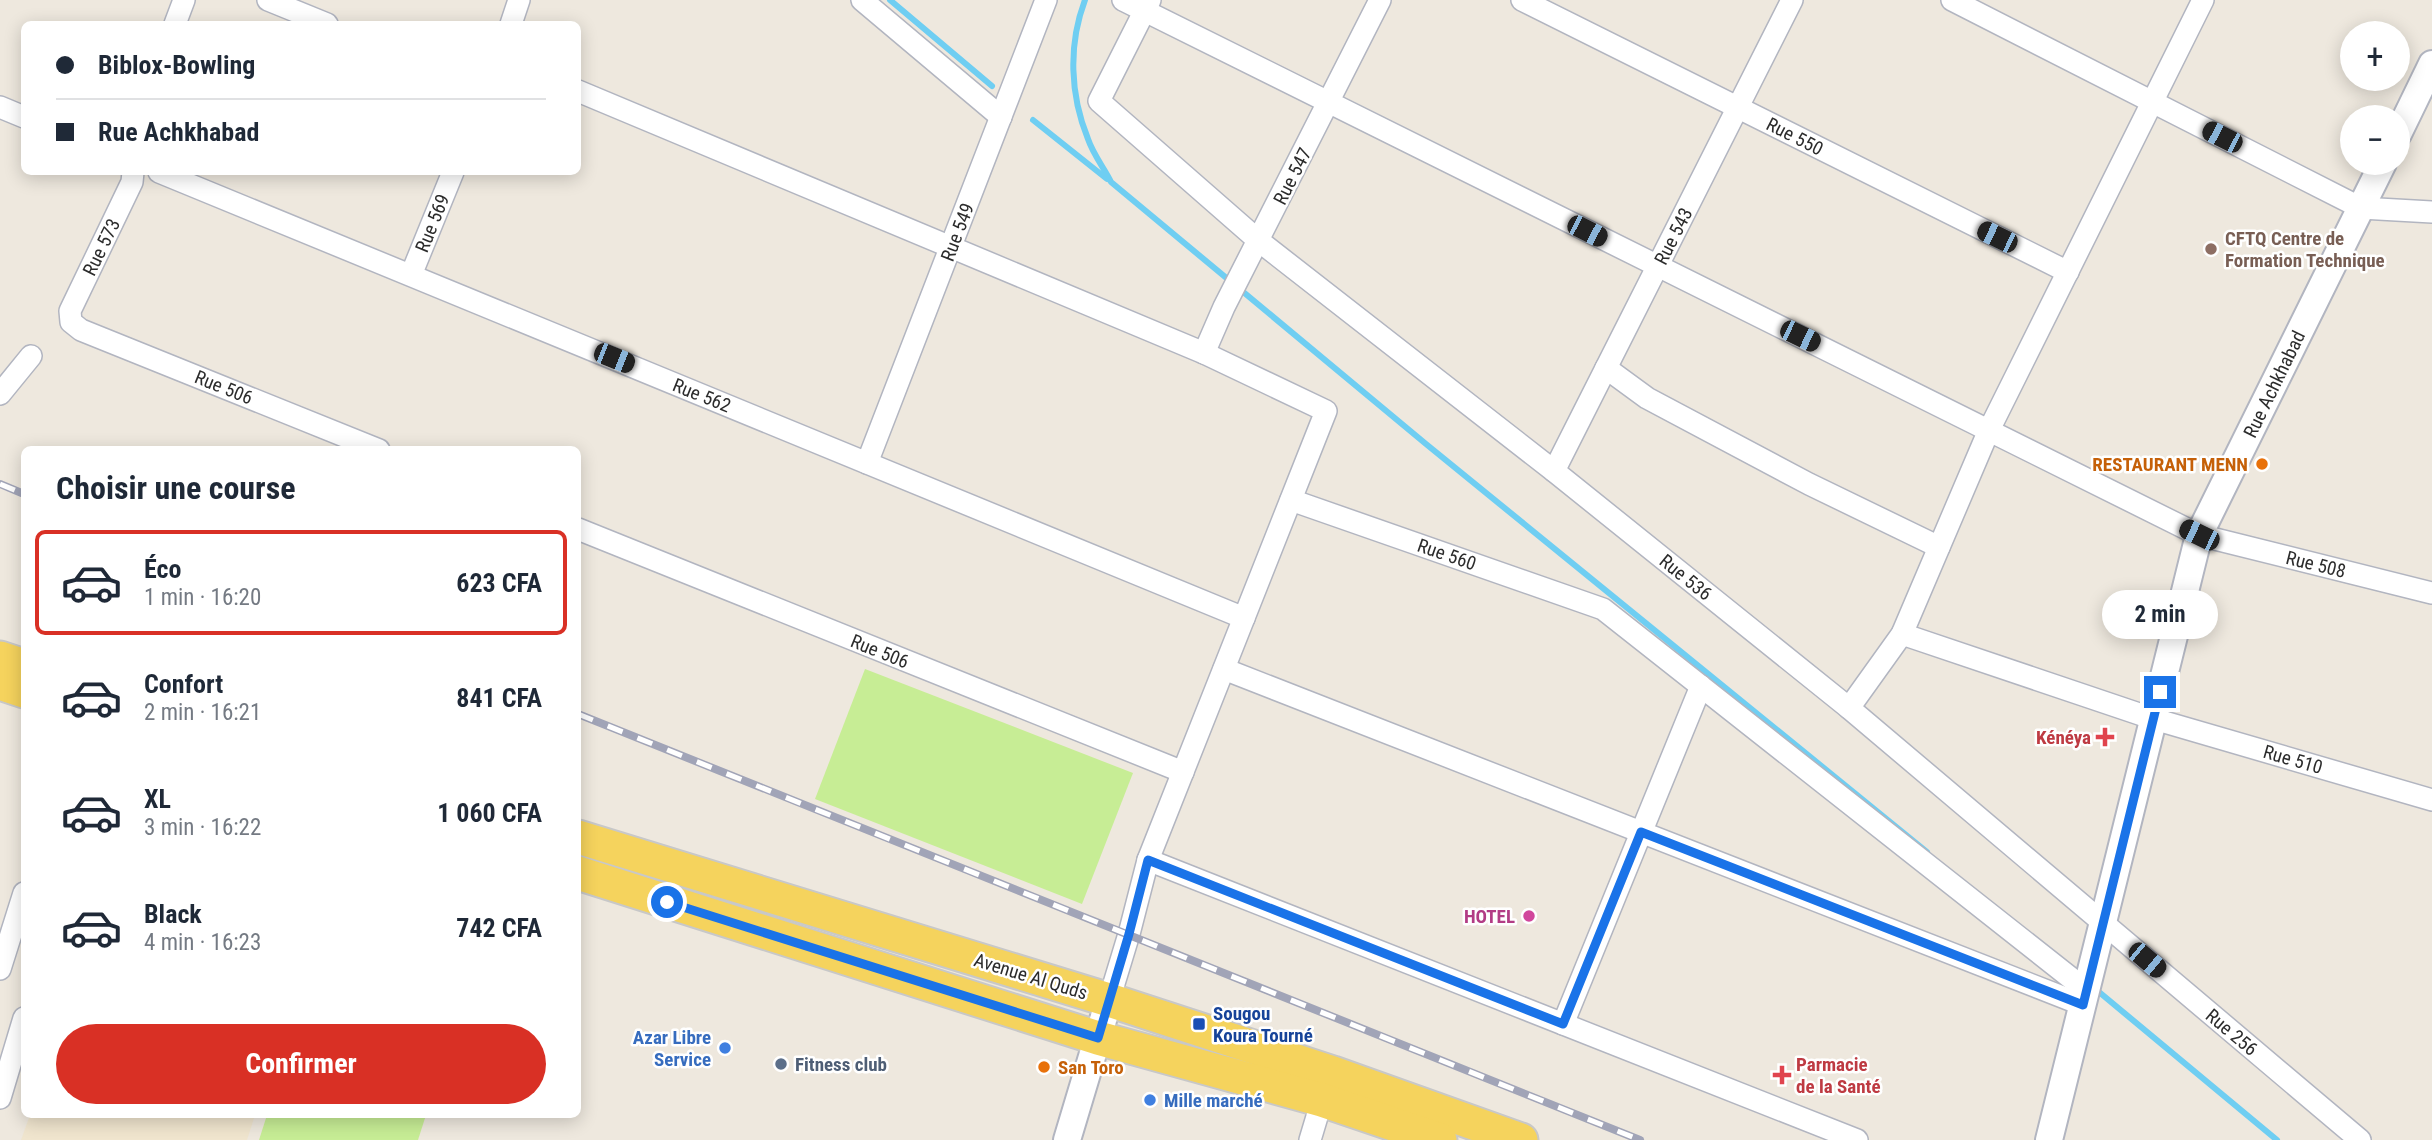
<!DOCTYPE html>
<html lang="fr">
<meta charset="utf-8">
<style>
:root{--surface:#fff;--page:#f6f6f7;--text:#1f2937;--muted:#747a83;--line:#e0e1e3;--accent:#d93025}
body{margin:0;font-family:"Roboto Condensed",sans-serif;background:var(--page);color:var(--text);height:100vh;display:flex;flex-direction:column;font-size:26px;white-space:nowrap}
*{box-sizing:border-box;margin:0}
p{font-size:23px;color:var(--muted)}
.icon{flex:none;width:38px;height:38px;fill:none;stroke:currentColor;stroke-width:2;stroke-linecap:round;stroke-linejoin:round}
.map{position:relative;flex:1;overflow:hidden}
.drawer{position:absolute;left:21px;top:446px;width:560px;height:672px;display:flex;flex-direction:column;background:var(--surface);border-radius:10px;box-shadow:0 4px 18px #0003}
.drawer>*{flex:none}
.hud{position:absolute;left:21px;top:21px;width:560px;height:154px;border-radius:10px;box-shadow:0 4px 18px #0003;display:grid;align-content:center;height:154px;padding:0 35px;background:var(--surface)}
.tools{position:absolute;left:2340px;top:21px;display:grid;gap:14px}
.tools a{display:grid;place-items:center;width:70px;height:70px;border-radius:50%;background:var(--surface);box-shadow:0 4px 18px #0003;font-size:35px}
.end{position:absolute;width:32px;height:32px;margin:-16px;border:9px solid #1a73e8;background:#fff;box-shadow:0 0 0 4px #fff}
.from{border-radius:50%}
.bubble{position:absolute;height:49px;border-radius:24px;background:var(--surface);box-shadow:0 4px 18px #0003;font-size:23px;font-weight:700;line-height:49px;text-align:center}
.car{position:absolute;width:21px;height:42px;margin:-21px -10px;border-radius:9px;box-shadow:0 0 5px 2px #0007;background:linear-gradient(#222 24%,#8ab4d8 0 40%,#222 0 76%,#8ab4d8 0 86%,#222 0)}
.hud b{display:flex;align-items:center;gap:24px;height:66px;font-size:26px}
.hud b+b{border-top:2px solid var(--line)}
.hud i{width:18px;height:18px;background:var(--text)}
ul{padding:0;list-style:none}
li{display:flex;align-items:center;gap:21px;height:105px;margin:0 14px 10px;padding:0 21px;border:4px solid transparent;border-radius:10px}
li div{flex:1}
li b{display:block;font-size:26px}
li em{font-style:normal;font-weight:700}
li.on{border-color:var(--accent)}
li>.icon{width:63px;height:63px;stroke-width:1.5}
h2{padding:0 35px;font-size:32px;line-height:84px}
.action{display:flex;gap:14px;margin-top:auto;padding:14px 35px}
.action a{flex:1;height:80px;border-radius:42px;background:var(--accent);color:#fff;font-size:28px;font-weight:700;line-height:80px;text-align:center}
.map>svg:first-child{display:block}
</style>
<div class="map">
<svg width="2432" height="1140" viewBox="0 0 2432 1140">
<rect width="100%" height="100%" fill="#eee8de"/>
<polygon fill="#f0e5ce" points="30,1115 255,1115 247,1140 21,1140"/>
<g fill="#c7ed95">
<polygon points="865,669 1133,773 1082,904 815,799"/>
<polygon points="267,1115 426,1115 418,1140 259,1140"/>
</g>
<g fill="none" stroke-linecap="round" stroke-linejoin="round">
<g stroke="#6fcef2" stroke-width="6">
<polyline points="890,0 992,86"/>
<path d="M1085 0C1068 45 1070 95 1088 139 1093 154 1104 168 1111 182L1426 444 1927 852"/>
<polyline points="1033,120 1107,179"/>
<polyline points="2093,987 2277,1140"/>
</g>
<g stroke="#b2b5c0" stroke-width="24">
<g id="minor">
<polyline points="268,0 327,24"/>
<polyline points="862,0 1001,117"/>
<polyline points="1123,0 2199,535 2432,593"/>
<polyline points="1150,0 1099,101 1259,241 1554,471 1849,708 2360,1140"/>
<polyline points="1522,0 2068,272"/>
<polyline points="1952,0 2361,208 2432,212"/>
<polyline points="175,24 184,0"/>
<polyline points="511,24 519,0"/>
<polyline points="578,91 1204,353 1326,411 1148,860 1129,934 1109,1000"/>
<polyline points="0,107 24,117"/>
<polyline points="133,172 132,182 70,311 71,322 81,330 379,450"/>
<polyline points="159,172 1244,618"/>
<polyline points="411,275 453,172"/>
<polyline points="1204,353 1224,307 1380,0"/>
<polyline points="1606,368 1647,398 1809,484 1939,547"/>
<polyline points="0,394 31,356"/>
<polyline points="867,463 1046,0"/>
<polyline points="1554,471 1792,0"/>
<polyline points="1291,500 1603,609 2086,990"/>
<polyline points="578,529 1183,772"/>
<polyline points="1902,634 2154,719 2432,800"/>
<polyline points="1224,669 2083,1005"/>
<polyline points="1849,708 1902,634 1989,430 2203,0"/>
<polyline points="1148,860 1857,1140"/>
<polyline points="0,969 24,893"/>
<polyline points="1563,1024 1701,686"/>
<polyline points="0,1098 24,1018"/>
<polyline points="1310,1140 1322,1100"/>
</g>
</g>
<g stroke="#b2b5c0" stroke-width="30">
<g id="tertiary">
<polyline points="2398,134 2432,64"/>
<polyline points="1067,1140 1109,1000"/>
<polyline points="2049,1140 2199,535 2383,163"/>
</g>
</g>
<g stroke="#c8c8c8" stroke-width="37">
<g id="primary">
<polyline points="0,658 24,666"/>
<polyline points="0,683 24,691"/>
<polyline points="578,837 1109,1000 1333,1073 1521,1140"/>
<polyline points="578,873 1098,1038 1322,1100 1440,1140"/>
</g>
</g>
<use href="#minor" stroke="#fff" stroke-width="21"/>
<use href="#tertiary" stroke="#fff" stroke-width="26"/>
<use href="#primary" stroke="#f5d35d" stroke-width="33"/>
<g stroke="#a1a4b7" stroke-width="8">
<g id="rail">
<polyline points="0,484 24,494"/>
<polyline points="578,714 1640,1140"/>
</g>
</g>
<use href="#rail" stroke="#fff" stroke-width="5" stroke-dasharray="16" stroke-linecap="butt"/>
</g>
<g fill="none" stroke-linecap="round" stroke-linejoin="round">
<polyline stroke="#1a73e8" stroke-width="9" points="667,902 1098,1038 1129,934 1148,860 1563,1024 1641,832 2083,1005 2160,692"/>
</g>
<circle fill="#8d6e63" stroke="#fff" stroke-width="2.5" cx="2211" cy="249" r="7"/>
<g fill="#e8710a" stroke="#fff" stroke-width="2.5">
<circle cx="2262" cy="464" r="7"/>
<circle cx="1044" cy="1067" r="7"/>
</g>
<g fill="#e0444e" stroke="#fff" stroke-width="2.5">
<path d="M2101.5 726.5h7v7h7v7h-7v7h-7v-7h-7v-7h7z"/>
<path d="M1778.5 1064.5h7v7h7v7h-7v7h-7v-7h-7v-7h7z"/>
</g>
<circle fill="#d1479c" stroke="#fff" stroke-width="2.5" cx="1529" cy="916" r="7"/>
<rect fill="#1a4fb4" stroke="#fff" stroke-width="2.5" x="1192" y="1017" width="14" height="14" rx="3.5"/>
<g fill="#3f7fe0" stroke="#fff" stroke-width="2.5">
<circle cx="725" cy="1048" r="7"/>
<circle cx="1150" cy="1100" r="7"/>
</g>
<circle fill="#5c6f8a" stroke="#fff" stroke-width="2.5" cx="781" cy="1064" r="7"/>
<g text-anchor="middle" stroke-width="5" stroke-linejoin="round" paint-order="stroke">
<g font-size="19" fill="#2c2c2c" stroke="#fff">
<text transform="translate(1795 136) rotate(27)" y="7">Rue 550</text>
<text transform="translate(1292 176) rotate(-63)" y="7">Rue 547</text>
<text transform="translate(432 223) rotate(-68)" y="7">Rue 569</text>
<text transform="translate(957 232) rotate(-69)" y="7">Rue 549</text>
<text transform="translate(1673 236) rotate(-63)" y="7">Rue 543</text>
<text transform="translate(101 247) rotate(-64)" y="7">Rue 573</text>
<text transform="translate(2274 384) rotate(-64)" y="7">Rue Achkhabad</text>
<text transform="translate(224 387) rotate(22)" y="7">Rue 506</text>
<text transform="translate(702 395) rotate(22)" y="7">Rue 562</text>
<text transform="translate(1447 554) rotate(19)" y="7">Rue 560</text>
<text transform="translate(2316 564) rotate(14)" y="7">Rue 508</text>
<text transform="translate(1686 577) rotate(39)" y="7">Rue 536</text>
<text transform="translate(880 651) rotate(22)" y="7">Rue 506</text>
<text transform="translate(2293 759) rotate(16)" y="7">Rue 510</text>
<text transform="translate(1031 976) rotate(17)" y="7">Avenue Al Quds</text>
<text transform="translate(2232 1032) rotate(40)" y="7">Rue 256</text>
</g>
<g font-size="19" font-weight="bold" fill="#785e54" stroke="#fff" text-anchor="start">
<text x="2225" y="245">CFTQ Centre de<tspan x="2225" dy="22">Formation Technique</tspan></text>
</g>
<g font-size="19" font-weight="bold" fill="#c56008" stroke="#fff" text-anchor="end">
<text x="2248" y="471">RESTAURANT MENN</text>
<text x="1058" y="1074" text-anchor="start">San Toro</text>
</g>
<g font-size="19" font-weight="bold" fill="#be3a42" stroke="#fff" text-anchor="end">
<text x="2091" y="744">Kénéya</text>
<text x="1796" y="1071" text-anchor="start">Parmacie<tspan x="1796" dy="22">de la Santé</tspan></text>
</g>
<g font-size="19" font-weight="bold" fill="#b23c85" stroke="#fff" text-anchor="end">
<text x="1515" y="923">HOTEL</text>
</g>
<g font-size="19" font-weight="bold" fill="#164399" stroke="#fff" text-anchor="start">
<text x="1213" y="1020">Sougou<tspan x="1213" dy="22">Koura Tourné</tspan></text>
</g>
<g font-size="19" font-weight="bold" fill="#366cbe" stroke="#fff" text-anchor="end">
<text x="711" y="1044">Azar Libre<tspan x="711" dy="22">Service</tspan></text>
<text x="1164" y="1107" text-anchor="start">Mille marché</text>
</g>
<g font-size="19" font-weight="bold" fill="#4e5e75" stroke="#fff" text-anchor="start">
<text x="795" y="1071">Fitness club</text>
</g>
</g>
</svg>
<div class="tools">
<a>+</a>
<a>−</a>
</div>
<i class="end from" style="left:667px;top:902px"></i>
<i class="end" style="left:2160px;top:692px"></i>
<div class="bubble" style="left:2102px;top:590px;width:116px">2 min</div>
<i class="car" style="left:2222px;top:137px;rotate:297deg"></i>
<i class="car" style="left:1587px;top:231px;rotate:117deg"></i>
<i class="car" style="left:1997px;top:237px;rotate:296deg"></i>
<i class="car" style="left:1800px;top:336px;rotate:116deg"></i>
<i class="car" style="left:614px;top:358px;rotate:112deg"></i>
<i class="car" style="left:2199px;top:535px;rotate:296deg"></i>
<i class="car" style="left:2147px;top:960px;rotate:130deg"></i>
<div class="hud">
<b><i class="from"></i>Biblox-Bowling</b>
<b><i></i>Rue Achkhabad</b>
</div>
<section class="drawer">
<h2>Choisir une course</h2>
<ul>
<li class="on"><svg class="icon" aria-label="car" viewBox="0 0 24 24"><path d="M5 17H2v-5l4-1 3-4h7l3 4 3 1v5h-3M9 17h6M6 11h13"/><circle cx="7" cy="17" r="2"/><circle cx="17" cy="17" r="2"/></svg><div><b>Éco</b><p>1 min · 16:20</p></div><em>623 CFA</em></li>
<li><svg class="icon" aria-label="car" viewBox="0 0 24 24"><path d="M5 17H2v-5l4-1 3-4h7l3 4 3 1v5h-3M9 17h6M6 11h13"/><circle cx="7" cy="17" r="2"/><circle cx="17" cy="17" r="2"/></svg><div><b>Confort</b><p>2 min · 16:21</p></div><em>841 CFA</em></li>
<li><svg class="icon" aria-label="car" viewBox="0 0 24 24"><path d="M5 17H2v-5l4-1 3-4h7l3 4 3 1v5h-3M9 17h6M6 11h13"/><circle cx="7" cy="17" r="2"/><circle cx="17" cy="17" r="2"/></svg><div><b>XL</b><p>3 min · 16:22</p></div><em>1 060 CFA</em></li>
<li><svg class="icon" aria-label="car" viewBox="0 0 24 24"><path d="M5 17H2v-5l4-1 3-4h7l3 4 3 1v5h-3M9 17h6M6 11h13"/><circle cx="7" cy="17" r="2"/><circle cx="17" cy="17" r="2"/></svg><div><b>Black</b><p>4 min · 16:23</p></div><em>742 CFA</em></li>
</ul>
<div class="action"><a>Confirmer</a></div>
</section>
</div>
